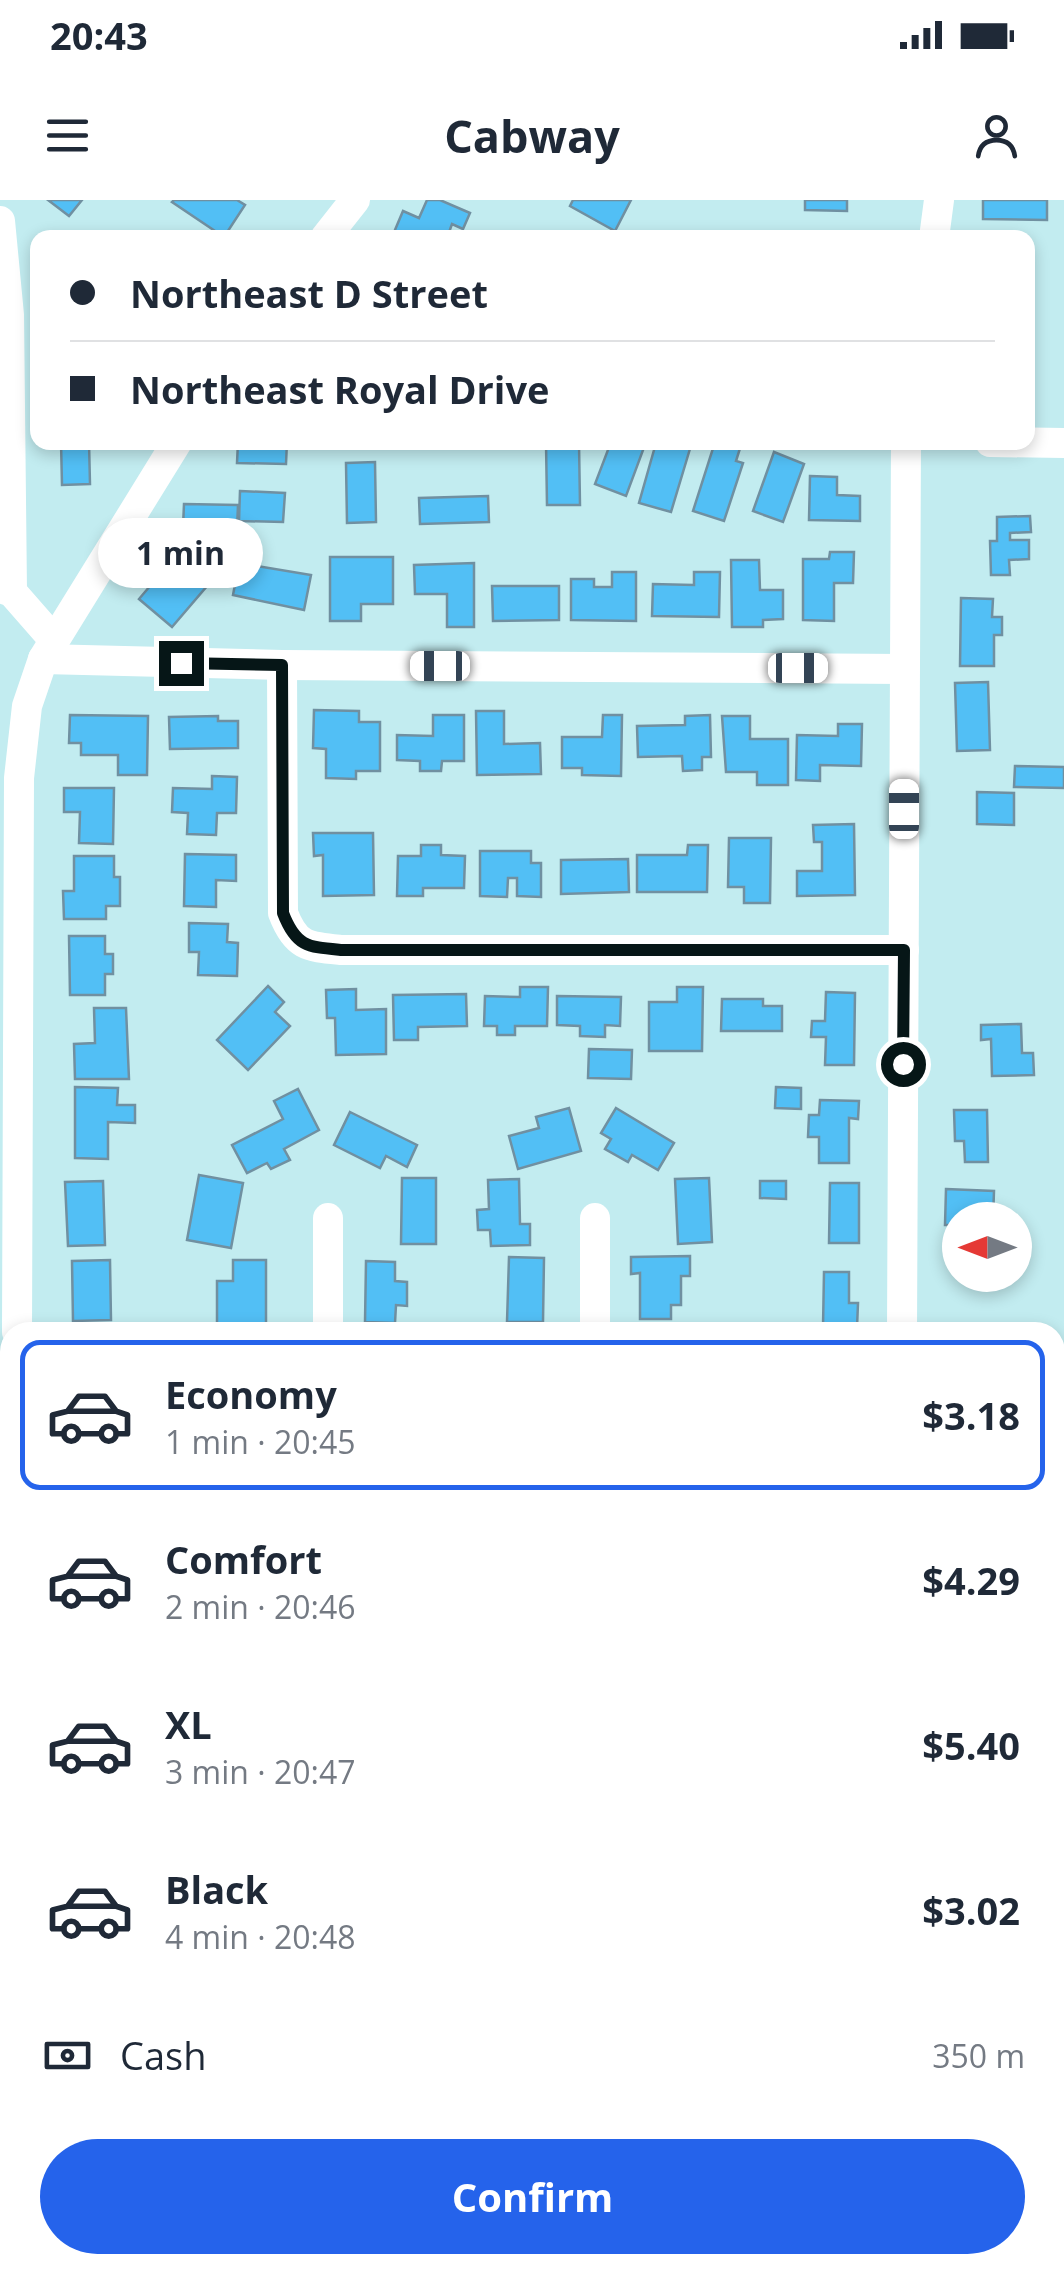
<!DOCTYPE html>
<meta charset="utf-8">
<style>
:root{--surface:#fff;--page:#f2f2f3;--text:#1f2937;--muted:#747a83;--line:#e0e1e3;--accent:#2563eb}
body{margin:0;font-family:"Open Sans",sans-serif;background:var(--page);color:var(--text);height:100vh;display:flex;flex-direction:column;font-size:38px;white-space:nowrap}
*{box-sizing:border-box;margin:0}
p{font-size:32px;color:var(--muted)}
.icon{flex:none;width:55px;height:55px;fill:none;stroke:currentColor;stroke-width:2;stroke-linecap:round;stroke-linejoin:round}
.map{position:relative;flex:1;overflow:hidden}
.panel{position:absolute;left:0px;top:1122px;width:1065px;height:952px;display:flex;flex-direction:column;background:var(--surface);border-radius:30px 30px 0 0;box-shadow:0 5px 15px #0003}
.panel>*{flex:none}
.top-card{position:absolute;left:30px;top:30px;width:1005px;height:220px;border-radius:20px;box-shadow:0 5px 15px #0003;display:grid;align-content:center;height:220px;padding:0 40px;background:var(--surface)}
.needle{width:65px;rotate:270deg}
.fabs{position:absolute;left:942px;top:1002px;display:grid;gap:20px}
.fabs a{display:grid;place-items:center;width:90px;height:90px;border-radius:50%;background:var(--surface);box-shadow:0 5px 15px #0003;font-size:50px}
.end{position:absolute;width:45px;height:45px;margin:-22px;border:12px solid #061617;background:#fff;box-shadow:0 0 0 5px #fff}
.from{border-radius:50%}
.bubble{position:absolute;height:70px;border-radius:35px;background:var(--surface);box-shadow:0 5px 15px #0003;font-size:32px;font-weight:700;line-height:70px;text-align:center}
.car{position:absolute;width:30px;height:60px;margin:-30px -15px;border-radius:12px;box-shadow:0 0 8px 2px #0007;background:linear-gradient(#fff 24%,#345 0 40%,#fff 0 76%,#345 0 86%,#fff 0)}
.top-card b{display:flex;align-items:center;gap:35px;height:95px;font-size:38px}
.top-card b+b{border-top:2px solid var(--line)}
.top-card i{width:25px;height:25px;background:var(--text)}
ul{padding:18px 0 0;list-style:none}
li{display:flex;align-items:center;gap:30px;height:150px;margin:0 20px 15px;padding:0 20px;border:5px solid transparent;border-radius:20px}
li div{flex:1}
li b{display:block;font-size:38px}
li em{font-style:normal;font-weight:700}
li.on{border-color:var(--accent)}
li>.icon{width:90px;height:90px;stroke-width:1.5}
.pay{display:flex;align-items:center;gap:25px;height:110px;padding:0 40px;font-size:38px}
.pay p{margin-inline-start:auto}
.action{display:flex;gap:20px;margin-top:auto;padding:20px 40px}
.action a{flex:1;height:115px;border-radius:60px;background:var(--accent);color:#fff;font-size:40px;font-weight:700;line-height:115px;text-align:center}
.status{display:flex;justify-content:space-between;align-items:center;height:70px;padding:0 50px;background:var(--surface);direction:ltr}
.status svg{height:28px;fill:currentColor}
header{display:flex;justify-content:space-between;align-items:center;height:130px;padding:0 40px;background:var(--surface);font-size:45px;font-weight:700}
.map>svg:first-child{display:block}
</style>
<div class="status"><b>20:43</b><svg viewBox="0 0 49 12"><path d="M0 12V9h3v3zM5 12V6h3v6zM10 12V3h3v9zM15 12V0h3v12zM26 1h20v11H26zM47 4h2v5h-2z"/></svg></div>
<header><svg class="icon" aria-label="menu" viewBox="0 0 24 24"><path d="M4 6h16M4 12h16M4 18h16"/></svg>Cabway<svg class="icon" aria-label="person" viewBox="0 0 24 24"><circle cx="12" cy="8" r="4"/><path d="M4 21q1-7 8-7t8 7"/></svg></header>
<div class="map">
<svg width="1064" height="2074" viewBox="0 0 1064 2074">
<rect width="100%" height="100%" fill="#c2ecf0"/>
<g fill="#52bff5" stroke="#7090a1" stroke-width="2.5">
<polygon points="48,0 82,0 69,16"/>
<polygon points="174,0 237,0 245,5 224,37 172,2"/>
<polygon points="427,0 440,0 470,13 463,29 452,24 447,38 392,37 403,11 419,18"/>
<polygon points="573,0 631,0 615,31 570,6"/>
<polygon points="805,0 847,0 847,11 805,10"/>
<polygon points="983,0 1047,0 1047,20 983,19"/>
<polygon points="61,242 89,242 90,284 62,285"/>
<polygon points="238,242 287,242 286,264 237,263"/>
<polygon points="546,242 579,243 580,305 547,305"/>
<polygon points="611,242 646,242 626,296 595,284"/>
<polygon points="671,242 692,242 671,312 639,303 656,243 670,247"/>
<polygon points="715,242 742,242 736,261 743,263 724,321 693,311"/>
<polygon points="774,252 804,264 783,322 753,311"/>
<polygon points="375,262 376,322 347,323 346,263"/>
<polygon points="810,276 837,277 837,295 860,296 860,321 809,320"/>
<polygon points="240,291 285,293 283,322 239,321"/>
<polygon points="488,296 489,322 420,324 419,298"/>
<polygon points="184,304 238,305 237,329 183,327"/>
<polygon points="1030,316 1031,332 1010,333 1010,340 1029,340 1029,359 1009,360 1010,375 991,375 990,341 997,341 997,317"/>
<polygon points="195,350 219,372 172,427 139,399 156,379 164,386"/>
<polygon points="830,352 854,352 853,383 834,383 834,421 803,420 803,359 829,359"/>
<polygon points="330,357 393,357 393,404 361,404 361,421 330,421"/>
<polygon points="731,360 759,360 760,390 783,390 783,419 763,420 763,427 732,427"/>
<polygon points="239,363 311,375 304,410 233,395"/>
<polygon points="474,363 474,427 447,427 447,394 415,394 414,365"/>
<polygon points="612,372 636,372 636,421 571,420 571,379 594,379 594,387 612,387"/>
<polygon points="694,372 720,372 719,417 652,416 653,384 694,385"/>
<polygon points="492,386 559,386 559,420 493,421"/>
<polygon points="961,398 993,399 992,417 1002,417 1002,435 994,435 994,466 960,466"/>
<polygon points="988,482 990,550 957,551 955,483"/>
<polygon points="314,510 359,511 359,522 380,522 380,571 356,571 356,579 326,578 326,549 313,548"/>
<polygon points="476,511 504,511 504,544 540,543 541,574 477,575"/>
<polygon points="70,515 148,516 147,575 118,575 118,555 81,555 81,543 69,543"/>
<polygon points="433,515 464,515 464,561 442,561 441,571 420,571 420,561 397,560 397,535 433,536"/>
<polygon points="603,515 622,515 621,576 582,575 582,568 562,568 562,537 602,537"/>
<polygon points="710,515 711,557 702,557 702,570 683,571 682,556 638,557 637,526 685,525 685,516"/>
<polygon points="218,516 218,521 238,521 238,548 170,549 169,517"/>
<polygon points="722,516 750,516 750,539 788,539 788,585 757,585 757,572 726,572"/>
<polygon points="838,524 862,524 861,566 820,565 820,581 796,580 797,535 838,536"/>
<polygon points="1015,566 1064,567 1064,588 1014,587"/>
<polygon points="212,576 237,577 236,613 217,613 216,635 187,634 188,613 172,612 173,588 212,589"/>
<polygon points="64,588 114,588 113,644 79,643 80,612 64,612"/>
<polygon points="977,592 1014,593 1014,625 977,624"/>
<polygon points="854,624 855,695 797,696 797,671 822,671 822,642 814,642 813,625"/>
<polygon points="313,633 373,633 374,695 323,696 323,655 314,656"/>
<polygon points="729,638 771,638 770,703 744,703 744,687 728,687"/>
<polygon points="421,645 441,645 441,655 465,656 464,688 423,688 423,696 397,696 398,656 421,656"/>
<polygon points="688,645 708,645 707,692 637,692 637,655 687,655"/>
<polygon points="480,651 531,651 531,663 541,663 541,697 517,696 517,678 508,678 507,697 480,696"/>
<polygon points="185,654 236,655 236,681 216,680 216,707 184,706"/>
<polygon points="74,656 114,656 114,677 120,677 120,706 106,706 106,719 64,719 63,691 74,691"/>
<polygon points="628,659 629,692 561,694 561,660"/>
<polygon points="189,723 228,724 227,742 238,743 237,776 198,775 199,752 189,752"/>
<polygon points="69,736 105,736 105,754 113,754 113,774 105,774 105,795 70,795"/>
<polygon points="268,786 284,802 275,812 290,826 248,870 217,840"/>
<polygon points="520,787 548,787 547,826 515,826 515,835 497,835 497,826 484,826 485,796 520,797"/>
<polygon points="677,787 703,787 702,851 649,851 649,802 677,802"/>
<polygon points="356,789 356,810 386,809 386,854 336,855 335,818 327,818 326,790"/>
<polygon points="826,792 855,793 854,865 825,865 826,837 811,837 812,821 825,821"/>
<polygon points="466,794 467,826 418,827 418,840 394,840 393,795"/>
<polygon points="557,796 621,797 620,826 605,825 605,837 580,836 580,826 557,825"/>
<polygon points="722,799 763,799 763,806 782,806 782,831 721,831"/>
<polygon points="94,808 126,808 129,879 75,879 74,844 95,843"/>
<polygon points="1021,824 1022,853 1033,853 1034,875 992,876 991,839 981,840 981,825"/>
<polygon points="589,849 632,850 631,879 588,878"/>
<polygon points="75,887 118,888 117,905 135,905 135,923 108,922 108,959 75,958"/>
<polygon points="776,887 801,888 801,909 775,908"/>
<polygon points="298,889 319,930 284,949 290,960 271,969 267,963 247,973 232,945 283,919 274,901"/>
<polygon points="820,900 859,901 858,919 849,918 849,963 819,963 819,937 808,937 809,915 819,915"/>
<polygon points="569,908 581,951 518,969 509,936 539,928 536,917"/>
<polygon points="616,908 674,943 658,970 632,955 628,962 605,949 611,939 601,933"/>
<polygon points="954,910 987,910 988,962 965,962 964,941 955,941"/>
<polygon points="350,912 417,945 407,967 386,956 380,968 334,945"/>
<polygon points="199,975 243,983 231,1048 187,1040"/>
<polygon points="402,978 436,978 436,1044 401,1044"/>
<polygon points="709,978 712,1042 678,1044 675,979"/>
<polygon points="519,979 520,1024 530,1024 530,1045 491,1046 490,1030 478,1030 477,1010 489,1009 488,980"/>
<polygon points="103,981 105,1045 68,1046 65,982"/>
<polygon points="760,981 786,981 786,999 760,998"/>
<polygon points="830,983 859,983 859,1043 829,1043"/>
<polygon points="946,989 994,991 993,1020 960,1020 960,1025 945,1025"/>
<polygon points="1015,1030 1022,1030 1021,1058 1015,1058"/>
<polygon points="690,1056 690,1076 681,1076 681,1105 671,1105 671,1119 640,1119 640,1073 631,1074 631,1057"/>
<polygon points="509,1057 544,1058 543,1122 507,1122"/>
<polygon points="110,1060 111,1120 73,1121 72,1061"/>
<polygon points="233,1060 266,1060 266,1125 217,1126 217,1081 233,1081"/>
<polygon points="366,1061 395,1062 395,1081 407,1082 407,1106 396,1105 395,1123 365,1122"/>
<polygon points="824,1072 849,1072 849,1103 858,1103 857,1128 823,1127"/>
<polygon points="1055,1197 1064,1198 1064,1234 1055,1234"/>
<polygon points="1055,1336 1063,1339 1058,1353 1064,1355 1064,1378 1055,1375"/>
<rect x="1055" y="1441" width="9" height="36"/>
<rect x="1055" y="1824" width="9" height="51"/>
<rect x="1055" y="1900" width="9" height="31"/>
<polygon points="1059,1953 1064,1953 1064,2074 1058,2074"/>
<polygon points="76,2065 115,2065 115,2074 79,2074 79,2065"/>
<polygon points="225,2065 294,2065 294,2071 226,2074"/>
<polygon points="333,2065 372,2065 372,2074 333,2072"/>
<rect x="381" y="2065" width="48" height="9"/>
<rect x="463" y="2065" width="47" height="9"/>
<rect x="536" y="2065" width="56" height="9"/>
<polygon points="616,2065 668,2065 668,2068 631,2067 630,2074 615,2074"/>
<rect x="963" y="2065" width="34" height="9"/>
<polygon points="833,2066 834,2074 794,2074 794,2067"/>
<polygon points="166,2067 209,2069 209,2074 166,2074"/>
</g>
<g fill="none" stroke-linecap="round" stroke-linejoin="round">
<g stroke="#fff" stroke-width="30">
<polyline points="0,21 9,115 12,392"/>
<polyline points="325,38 355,0"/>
<polyline points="934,38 939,0"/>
<polyline points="990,242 1064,243"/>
<polyline points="0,388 12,392 54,440"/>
<polyline points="43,459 282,465 904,469"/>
<path d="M282 465 283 713C296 747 308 747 342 750H904"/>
<polyline points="328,1018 328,1132"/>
<polyline points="595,1018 595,1132"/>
<polyline points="17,1132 19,578 27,506 43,459 177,242"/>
<polyline points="902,1132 906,242"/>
<polyline points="1055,1284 1064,1285"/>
<polyline points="0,1529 10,1529"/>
<polyline points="1055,1530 1064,1530"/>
<polyline points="0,1951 10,1951"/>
<polyline points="13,2074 13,2065"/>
<polyline points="896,2074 896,2065"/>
</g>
</g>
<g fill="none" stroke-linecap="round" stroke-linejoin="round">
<path stroke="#061617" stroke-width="12" d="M181 463 282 465 283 713C296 747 308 747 342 750H904L903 864"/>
</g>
</svg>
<div class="fabs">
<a><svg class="needle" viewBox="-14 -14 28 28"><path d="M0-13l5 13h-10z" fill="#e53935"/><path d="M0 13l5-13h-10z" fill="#747a83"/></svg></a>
</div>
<i class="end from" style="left:903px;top:864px"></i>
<i class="end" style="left:181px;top:463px"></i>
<div class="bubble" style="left:98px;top:318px;width:165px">1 min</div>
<i class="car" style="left:440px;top:466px;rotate:270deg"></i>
<i class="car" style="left:798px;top:468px;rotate:90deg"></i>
<i class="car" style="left:904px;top:609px;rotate:0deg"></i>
<div class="top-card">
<b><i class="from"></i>Northeast D Street</b>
<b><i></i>Northeast Royal Drive</b>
</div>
<section class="panel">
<ul>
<li class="on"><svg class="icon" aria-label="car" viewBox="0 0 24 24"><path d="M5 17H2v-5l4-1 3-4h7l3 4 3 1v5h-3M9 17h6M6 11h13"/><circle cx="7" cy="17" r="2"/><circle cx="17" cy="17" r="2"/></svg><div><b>Economy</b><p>1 min · 20:45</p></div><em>$3.18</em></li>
<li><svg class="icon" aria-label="car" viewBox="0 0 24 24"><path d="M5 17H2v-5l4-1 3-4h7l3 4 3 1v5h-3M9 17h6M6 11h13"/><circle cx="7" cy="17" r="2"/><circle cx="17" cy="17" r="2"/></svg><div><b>Comfort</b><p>2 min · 20:46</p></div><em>$4.29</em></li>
<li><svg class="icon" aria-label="car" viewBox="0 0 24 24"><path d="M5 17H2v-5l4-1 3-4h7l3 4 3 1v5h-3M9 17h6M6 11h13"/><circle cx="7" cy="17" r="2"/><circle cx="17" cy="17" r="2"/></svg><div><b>XL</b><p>3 min · 20:47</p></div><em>$5.40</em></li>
<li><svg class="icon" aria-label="car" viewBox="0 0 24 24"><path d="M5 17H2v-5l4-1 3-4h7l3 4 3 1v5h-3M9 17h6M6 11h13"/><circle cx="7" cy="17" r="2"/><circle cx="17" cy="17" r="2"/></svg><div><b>Black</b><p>4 min · 20:48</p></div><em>$3.02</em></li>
</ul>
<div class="pay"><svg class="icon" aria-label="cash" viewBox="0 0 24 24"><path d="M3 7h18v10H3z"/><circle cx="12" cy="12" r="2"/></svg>Cash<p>350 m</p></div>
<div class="action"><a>Confirm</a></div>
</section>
</div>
